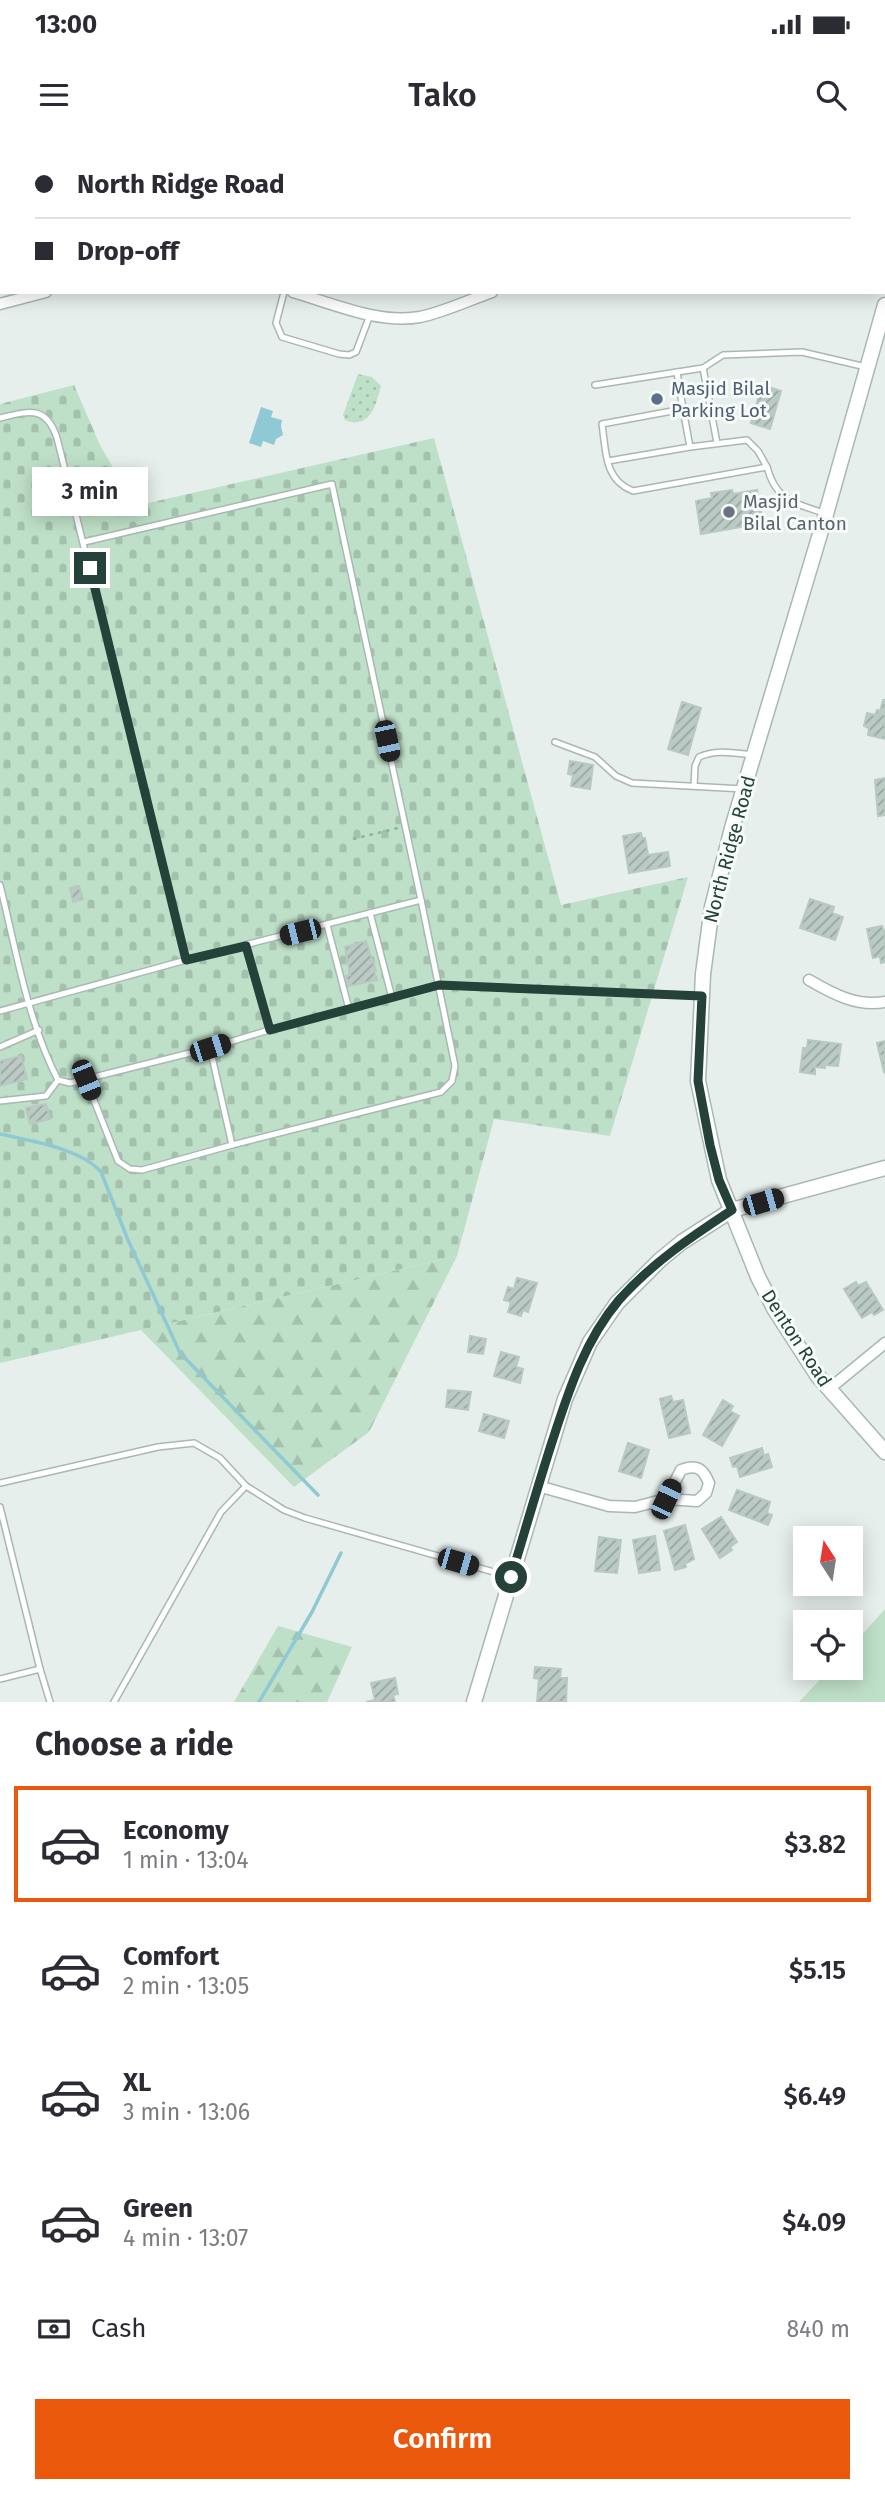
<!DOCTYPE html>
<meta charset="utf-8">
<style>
:root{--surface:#fff;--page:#f7f7f7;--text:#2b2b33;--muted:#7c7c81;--line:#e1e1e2;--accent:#ea580c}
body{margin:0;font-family:"Fira Sans",sans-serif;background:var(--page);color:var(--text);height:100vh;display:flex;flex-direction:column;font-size:26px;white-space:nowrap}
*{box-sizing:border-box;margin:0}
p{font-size:23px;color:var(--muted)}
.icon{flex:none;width:38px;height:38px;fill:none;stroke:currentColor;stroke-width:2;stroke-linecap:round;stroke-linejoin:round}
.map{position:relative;height:1562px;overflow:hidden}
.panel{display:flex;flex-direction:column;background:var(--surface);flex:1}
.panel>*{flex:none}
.banner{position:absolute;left:0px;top:0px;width:886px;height:154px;box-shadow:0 4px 18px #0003;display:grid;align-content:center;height:154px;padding:0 35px;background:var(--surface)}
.needle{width:46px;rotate:348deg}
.controls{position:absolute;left:793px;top:1386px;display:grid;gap:14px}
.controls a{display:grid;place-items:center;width:70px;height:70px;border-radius:0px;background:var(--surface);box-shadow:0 4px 18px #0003;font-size:35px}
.end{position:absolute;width:32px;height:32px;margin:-16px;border:9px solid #24423a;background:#fff;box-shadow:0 0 0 4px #fff}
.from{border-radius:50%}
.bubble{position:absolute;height:49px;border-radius:0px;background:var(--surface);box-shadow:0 4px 18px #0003;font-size:23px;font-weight:600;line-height:49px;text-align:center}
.car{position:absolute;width:21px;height:42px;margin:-21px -10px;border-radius:9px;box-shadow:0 0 5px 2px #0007;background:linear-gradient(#222 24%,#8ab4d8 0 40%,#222 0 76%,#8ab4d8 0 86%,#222 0)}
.banner b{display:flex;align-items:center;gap:24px;height:66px;font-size:26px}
.banner b+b{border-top:2px solid var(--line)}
.banner i{width:18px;height:18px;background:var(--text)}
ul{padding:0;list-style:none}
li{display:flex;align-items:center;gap:21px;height:116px;margin:0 14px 10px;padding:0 21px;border:4px solid transparent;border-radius:0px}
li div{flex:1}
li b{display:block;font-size:26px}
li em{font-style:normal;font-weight:600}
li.active{border-color:var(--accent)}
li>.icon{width:63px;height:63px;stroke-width:1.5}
h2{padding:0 35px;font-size:32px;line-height:84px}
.pay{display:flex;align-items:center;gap:18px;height:77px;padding:0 35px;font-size:26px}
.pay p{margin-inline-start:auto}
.action{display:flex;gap:14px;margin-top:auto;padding:14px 35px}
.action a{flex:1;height:80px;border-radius:0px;background:var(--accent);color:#fff;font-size:28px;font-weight:600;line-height:80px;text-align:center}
.status{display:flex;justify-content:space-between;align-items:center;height:49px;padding:0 35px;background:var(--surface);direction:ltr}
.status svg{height:19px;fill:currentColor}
header{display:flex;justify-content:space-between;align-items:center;height:91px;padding:0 35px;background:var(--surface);font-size:32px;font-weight:600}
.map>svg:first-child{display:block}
</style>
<div class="status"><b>13:00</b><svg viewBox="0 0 49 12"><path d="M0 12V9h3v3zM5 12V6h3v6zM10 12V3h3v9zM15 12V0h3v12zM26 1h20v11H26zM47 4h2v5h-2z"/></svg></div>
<header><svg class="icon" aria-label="menu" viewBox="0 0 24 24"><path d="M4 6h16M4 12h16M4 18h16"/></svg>Tako<svg class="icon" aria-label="search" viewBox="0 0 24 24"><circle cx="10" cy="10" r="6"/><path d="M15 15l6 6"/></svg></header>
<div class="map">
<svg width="885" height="1562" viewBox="0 0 885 1562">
<defs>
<pattern id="forest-firs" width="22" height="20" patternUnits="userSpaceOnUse" patternTransform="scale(1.75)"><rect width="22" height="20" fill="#bfe0c8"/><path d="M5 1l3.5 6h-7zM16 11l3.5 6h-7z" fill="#a4c1ad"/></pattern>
<pattern id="cemetery-stones" width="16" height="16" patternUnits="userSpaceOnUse" patternTransform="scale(1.75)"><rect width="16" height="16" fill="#bfe0c8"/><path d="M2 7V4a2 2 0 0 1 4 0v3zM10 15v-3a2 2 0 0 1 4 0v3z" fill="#a4c1ad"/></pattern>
<pattern id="park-dots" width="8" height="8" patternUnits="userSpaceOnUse" patternTransform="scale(1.75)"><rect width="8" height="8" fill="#bfe0c8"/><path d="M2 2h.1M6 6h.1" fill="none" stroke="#a4c1ad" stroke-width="1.8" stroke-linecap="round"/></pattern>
<pattern id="building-hatch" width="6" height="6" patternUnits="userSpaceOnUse" patternTransform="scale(1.75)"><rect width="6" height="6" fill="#bbcac4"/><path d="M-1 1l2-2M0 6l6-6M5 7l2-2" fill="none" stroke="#98a6a0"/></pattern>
</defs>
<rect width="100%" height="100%" fill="#e6efeb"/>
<polygon fill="#bfe0c8" points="885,1469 885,1562 799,1562 831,1528 850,1528 851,1507"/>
<g fill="url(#forest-firs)">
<polygon points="457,1116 369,1292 294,1347 141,1190"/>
<polygon points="278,1486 352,1507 327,1562 234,1562"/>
</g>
<polygon fill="url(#cemetery-stones)" points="74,245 100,305 121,342 144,364 434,298 561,765 688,737 610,996 494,979 457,1116 0,1223 0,264"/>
<path fill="url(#park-dots)" d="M358 234 372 237 381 246C376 265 370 290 345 280L343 275Z"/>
<g fill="#8ec9d4">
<polygon points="416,0 814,0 434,2"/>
<polygon points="261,267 273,271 271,277 282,280 281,286 283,295 276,299 274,305 263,301 261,307 249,303"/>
</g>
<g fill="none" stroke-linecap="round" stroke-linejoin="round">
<g stroke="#8ec9d4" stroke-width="3.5">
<path d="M0 994C30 1001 80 1008 101 1032L128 1100 180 1213 318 1355"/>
<polyline points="259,1562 312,1472 341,1413"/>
</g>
</g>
<g fill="url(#building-hatch)" stroke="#b8c9c2" stroke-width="2">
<polygon points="762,245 781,251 770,289 751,283"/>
<polygon points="732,350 733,354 757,350 763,383 701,394 696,361 712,358 711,353"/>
<polygon points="883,560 885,560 885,599 868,595 869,588 864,586 867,573 875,575 877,570 880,571"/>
<polygon points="682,562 701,568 688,615 668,609"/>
<polygon points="570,621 593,625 590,649 571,646 573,635 568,634"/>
<polygon points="885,638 885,675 878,676 875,640"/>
<polygon points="641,693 642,698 645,698 648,715 668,712 670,726 629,733 623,696"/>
<polygon points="79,746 83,759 73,762 70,748"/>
<polygon points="810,759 834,767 832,773 843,777 835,800 800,788"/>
<polygon points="882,786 885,793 885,822 881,823 880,816 873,818 867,789"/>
<polygon points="366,801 376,831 374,831 377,840 348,846 346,836 350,835 345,807"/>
<polygon points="808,900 841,904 838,926 825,925 825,928 815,927 815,934 800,932 803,908 807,908"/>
<polygon points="885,901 885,931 884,932 877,903"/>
<polygon points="21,916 27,939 0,946 0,921"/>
<polygon points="46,964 50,979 30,984 26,968"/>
<polygon points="517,1138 537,1143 528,1172 523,1170 521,1176 508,1172 511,1162 504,1160 508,1147 514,1149"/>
<polygon points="856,1142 858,1146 866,1142 883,1170 874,1175 872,1172 862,1178 844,1149"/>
<polygon points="470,1196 486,1199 483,1214 468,1212"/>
<polygon points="501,1212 519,1217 516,1227 523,1229 520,1243 494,1236"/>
<polygon points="448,1250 471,1252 468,1270 446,1267"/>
<polygon points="671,1256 673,1262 683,1260 690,1293 669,1298 660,1259"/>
<polygon points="723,1260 733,1266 730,1271 739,1276 722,1306 703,1295"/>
<polygon points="484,1274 509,1281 504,1298 479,1291"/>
<polygon points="628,1303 649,1310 641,1338 619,1331"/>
<polygon points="762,1308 764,1316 768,1314 772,1327 740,1337 737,1326 733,1327 730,1318"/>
<polygon points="737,1350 770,1362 767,1373 772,1375 768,1385 729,1370"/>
<polygon points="721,1377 737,1402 730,1407 732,1410 720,1418 702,1389"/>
<polygon points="685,1385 694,1419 685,1424 686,1427 675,1430 664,1391"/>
<polygon points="655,1396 660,1430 639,1433 633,1400"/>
<polygon points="599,1397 621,1400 617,1433 595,1431"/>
<polygon points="535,1527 561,1529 560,1538 567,1538 566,1562 537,1562 539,1539 534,1538"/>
<polygon points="395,1538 398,1554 393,1555 395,1562 366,1562 375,1560 371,1543"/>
</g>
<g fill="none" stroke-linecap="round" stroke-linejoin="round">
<g stroke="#a8b8b2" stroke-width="8">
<g id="service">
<polyline points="284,152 276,183 282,197 339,214 349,215 356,212 370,175"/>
<polyline points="703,228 723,215 802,212 866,227"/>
<polyline points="677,232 683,269"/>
<polyline points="595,245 703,228 717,303"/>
<path d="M0 278C29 271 46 265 57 298L186 820"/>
<polyline points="608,321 690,307"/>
<path d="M767 327 758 311 747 300 690 307 683 269 602 284C606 311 604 340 633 351L767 327C776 361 794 363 824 373"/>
<polyline points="84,402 332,344 421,760"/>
<polyline points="555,602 595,617 616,636 632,643 744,649"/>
<path d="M694 646 695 626 699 617C716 609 734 613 753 615"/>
<path d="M0 745C16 809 27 880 58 940L70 943 210 908 269 890 439 845 702 856"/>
<polyline points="370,773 392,858"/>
<polyline points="327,785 349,869"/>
<polyline points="246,806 269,890"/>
<polyline points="0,871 186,820 421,760 455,926 452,941 441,952 232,1005 142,1030 130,1029 118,1021 86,940"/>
<polyline points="0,907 39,890"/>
<polyline points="210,908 232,1005"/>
<polyline points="0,961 46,956 58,940"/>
<polyline points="0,1343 158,1307 194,1303 220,1318 246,1346 284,1370 305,1378 511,1437"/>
<polyline points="0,1367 40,1529 50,1562"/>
<polyline points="0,1539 40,1529"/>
<polyline points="114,1562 221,1372 246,1346"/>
</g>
</g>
<g stroke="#a8b8b2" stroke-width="13">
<g id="minor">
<polyline points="884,78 885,78"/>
<path d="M293 152C334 164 378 184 420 177 444 172 469 160 492 152"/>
<polyline points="0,164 46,152"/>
<path d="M809 840C833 854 857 867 885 862"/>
<polyline points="829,1249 885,1203"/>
<path d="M538 1346 609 1366 635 1367 666 1359 697 1361 706 1353 709 1343C703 1328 696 1324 681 1330L666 1359"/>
</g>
</g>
<g stroke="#a8b8b2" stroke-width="17">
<g id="tertiary">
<polyline points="885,165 826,374 732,688 712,767 703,834 698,941 719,1040 758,1137 775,1170 817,1235 885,1312"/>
<polyline points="474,1562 565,1259 590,1202 617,1163 660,1120 682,1102 732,1070 885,1028"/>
</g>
</g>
<polyline stroke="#86b3a5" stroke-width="2.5" stroke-dasharray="3.5 5" stroke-linecap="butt" points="353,699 398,688"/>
<use href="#service" stroke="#fff" stroke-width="5"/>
<use href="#minor" stroke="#fff" stroke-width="10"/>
<use href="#tertiary" stroke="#fff" stroke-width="14"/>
</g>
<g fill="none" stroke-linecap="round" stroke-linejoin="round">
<path stroke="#24423a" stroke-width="9" d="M90 428 186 820 246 806 270 890 439 845 702 856 698 941 710 1005 719 1040 732 1070C691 1097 652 1123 619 1160 585 1200 569 1250 553 1299 538 1345 525 1391 511 1437"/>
</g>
<circle fill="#5c6f8a" stroke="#f7fbf9" stroke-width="2.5" cx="657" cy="259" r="7"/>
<circle fill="#6b7280" stroke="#f7fbf9" stroke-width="2.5" cx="729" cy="372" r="7"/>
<g text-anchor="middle" stroke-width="6" stroke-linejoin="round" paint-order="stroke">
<g font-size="19" fill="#4e5e75" stroke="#f7fbf9" text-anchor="start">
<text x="671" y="255">Masjid Bilal<tspan x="671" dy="22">Parking Lot</tspan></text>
</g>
<g font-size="19" fill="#5b616d" stroke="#f7fbf9" text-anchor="start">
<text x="743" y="368">Masjid<tspan x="743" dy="22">Bilal Canton</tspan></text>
</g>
<g font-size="19" fill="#24423a" stroke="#f7fbf9">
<text transform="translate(729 709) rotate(-75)" y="7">North Ridge Road</text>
<text transform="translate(797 1198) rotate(57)" y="7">Denton Road</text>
</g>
</g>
</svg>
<div class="controls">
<a><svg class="needle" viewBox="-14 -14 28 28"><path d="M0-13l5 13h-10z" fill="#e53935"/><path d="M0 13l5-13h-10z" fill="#7c7c81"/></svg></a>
<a><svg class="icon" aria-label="locate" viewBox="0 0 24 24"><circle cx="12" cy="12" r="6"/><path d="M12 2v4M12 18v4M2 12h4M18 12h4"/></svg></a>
</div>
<i class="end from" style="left:511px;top:1437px"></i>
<i class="end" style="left:90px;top:428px"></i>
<div class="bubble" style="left:32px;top:327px;width:116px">3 min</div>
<i class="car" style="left:387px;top:601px;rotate:168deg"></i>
<i class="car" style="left:300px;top:792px;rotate:256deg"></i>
<i class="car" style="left:210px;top:908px;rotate:72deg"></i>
<i class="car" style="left:86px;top:940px;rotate:158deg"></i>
<i class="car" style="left:763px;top:1062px;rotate:74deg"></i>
<i class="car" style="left:666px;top:1359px;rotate:25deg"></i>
<i class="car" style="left:458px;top:1422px;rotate:106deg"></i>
<div class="banner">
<b><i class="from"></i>North Ridge Road</b>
<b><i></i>Drop-off</b>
</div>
</div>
<section class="panel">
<h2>Choose a ride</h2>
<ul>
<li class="active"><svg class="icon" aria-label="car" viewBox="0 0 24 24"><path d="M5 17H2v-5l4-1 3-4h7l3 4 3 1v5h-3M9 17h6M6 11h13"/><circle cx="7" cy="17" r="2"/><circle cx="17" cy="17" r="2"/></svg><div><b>Economy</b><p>1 min · 13:04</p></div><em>$3.82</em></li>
<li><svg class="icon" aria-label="car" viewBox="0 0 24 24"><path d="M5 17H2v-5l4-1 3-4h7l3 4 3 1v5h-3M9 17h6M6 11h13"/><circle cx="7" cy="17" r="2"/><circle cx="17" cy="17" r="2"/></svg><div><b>Comfort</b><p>2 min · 13:05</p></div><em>$5.15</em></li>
<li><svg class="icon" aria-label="car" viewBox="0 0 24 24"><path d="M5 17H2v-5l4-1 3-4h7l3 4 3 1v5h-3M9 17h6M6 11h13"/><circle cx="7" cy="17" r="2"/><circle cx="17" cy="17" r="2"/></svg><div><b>XL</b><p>3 min · 13:06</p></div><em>$6.49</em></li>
<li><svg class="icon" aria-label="car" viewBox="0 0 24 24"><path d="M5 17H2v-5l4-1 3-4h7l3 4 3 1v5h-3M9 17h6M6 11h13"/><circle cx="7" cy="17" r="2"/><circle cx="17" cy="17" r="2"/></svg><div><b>Green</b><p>4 min · 13:07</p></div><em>$4.09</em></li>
</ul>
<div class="pay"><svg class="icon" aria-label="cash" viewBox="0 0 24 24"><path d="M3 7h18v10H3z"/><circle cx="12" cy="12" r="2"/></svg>Cash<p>840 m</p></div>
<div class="action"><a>Confirm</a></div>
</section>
